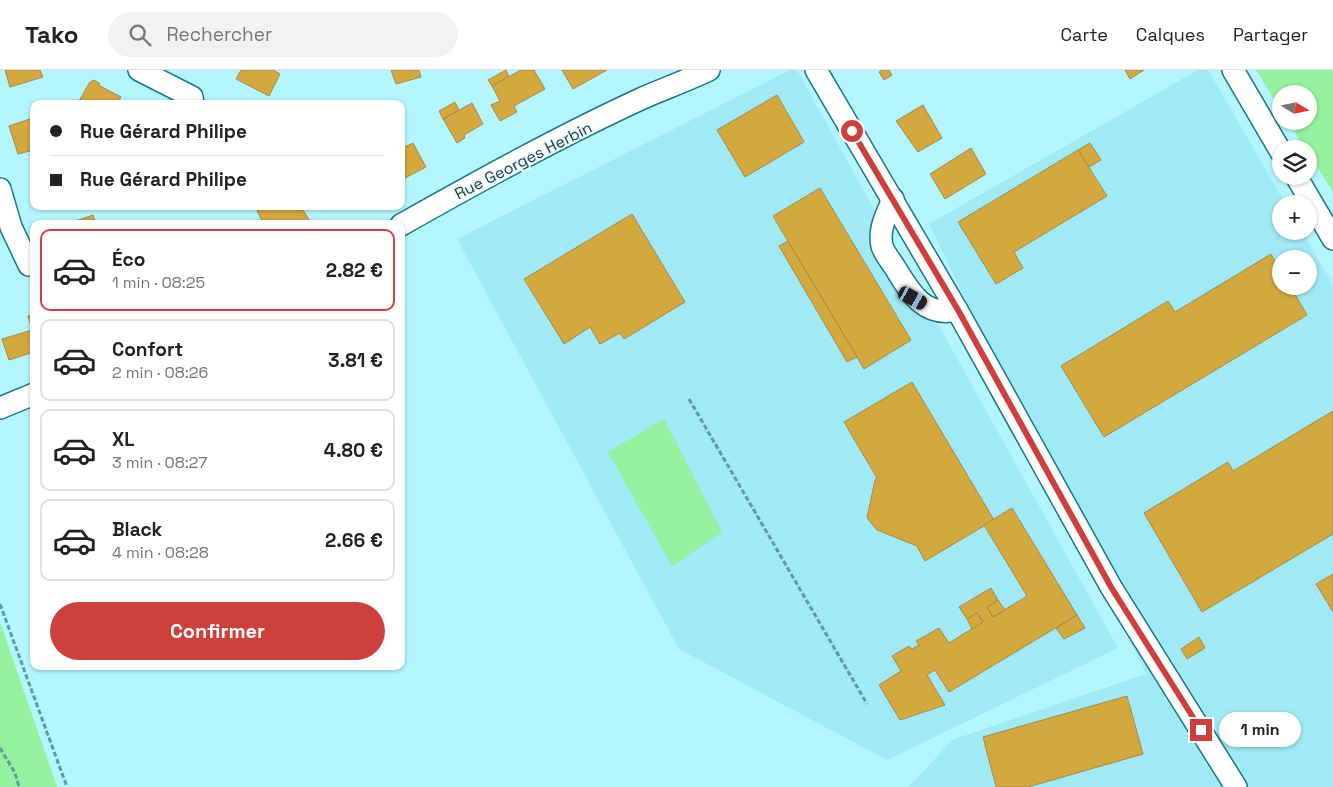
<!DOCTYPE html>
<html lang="fr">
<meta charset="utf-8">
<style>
:root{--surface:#fff;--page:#f2f2f2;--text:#222;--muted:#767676;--line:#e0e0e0;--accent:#ce403b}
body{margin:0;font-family:"Space Grotesk",sans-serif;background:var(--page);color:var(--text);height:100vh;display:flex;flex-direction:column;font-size:19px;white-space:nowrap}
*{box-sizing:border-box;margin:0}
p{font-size:16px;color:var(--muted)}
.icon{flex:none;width:28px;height:28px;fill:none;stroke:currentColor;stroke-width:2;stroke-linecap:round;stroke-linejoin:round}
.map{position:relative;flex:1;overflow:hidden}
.sheet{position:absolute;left:30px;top:150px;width:375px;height:450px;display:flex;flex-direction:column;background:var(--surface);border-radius:10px;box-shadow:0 1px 4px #0004}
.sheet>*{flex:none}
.hud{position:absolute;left:30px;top:30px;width:375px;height:110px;border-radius:10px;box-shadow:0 1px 4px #0004;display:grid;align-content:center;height:110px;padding:0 20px;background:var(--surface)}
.needle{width:32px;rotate:100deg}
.tools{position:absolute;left:1272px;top:15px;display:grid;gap:10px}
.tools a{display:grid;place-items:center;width:45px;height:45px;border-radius:50%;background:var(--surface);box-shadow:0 1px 4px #0004;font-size:25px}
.end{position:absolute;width:22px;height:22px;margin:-11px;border:6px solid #ce403b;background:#fff;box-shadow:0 0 0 2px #fff}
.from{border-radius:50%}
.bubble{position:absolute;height:35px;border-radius:18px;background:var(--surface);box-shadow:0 1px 4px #0004;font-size:16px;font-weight:700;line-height:35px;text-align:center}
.car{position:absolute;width:15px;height:30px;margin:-15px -8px;border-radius:6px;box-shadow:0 0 4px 1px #0007;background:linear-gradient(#222 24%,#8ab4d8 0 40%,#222 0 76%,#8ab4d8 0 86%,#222 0)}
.hud b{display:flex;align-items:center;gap:18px;height:48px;font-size:19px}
.hud b+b{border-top:1px solid var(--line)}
.hud i{width:12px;height:12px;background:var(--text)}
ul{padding:9px 0 0;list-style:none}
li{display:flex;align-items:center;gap:15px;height:82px;margin:0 10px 8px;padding:0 10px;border:2px solid var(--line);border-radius:10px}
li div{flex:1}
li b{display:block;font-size:19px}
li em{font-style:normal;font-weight:700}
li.on{border-color:var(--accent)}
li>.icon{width:45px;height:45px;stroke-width:1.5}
.button{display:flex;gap:10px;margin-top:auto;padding:10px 20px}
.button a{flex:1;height:58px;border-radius:30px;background:var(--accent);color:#fff;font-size:20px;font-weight:700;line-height:58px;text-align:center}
header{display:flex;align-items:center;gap:30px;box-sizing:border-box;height:70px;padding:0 25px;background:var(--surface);border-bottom:1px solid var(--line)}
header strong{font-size:24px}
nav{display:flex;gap:28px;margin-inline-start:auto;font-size:18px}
.search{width:350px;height:45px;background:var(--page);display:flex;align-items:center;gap:12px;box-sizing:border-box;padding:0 18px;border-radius:28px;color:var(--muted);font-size:19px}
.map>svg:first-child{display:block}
</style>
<header>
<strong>Tako</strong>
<div class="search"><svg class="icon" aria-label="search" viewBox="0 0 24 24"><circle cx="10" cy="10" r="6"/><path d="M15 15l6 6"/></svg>Rechercher</div>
<nav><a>Carte</a><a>Calques</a><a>Partager</a></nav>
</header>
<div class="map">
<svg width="1333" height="717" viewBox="0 0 1333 717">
<rect width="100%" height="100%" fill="#b3f6ff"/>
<g fill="#9feaf4" fill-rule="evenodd">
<polygon points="790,0 797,0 1118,578 887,690 679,579 457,169"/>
<path d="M1198 0H1208L1286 134H1281V161H1302L1333 215V717H909L952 670 1146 604 929 154ZM1281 189H1309V216H1281Z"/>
</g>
<g fill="#94f19d">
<polygon points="1256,0 1333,0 1333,122 1309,84 1309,79 1305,79 1288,51 1309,51 1309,24 1281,24 1281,41"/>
<polygon points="664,349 722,462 672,496 608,382"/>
<polygon points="0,552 57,717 0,717"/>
</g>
<g fill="#d3a83d" stroke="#a48a4f">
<polygon points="5,0 40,0 43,7 10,17"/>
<polygon points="241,0 273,0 280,4 269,26 236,9"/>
<polygon points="391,0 419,0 421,7 396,14"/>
<polygon points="506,0 509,7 492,16 488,10"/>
<polygon points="521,0 534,0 545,19 514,36 517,42 500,51 491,35 500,31 492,16"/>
<polygon points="562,0 607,0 573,19"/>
<polygon points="882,0 889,0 892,5 884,10 879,2"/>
<polygon points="1125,0 1144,0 1130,9"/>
<polygon points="94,10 99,13 100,16 121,27 117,34 81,34 79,31 90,12"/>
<polygon points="777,25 804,72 745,107 717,60"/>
<polygon points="455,32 459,40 443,49 439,41"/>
<polygon points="472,33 483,54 464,65 465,68 457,73 443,49"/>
<polygon points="923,35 942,68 918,82 896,51"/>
<polygon points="33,48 34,80 18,84 9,56"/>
<polygon points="413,73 426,97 401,110 401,79"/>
<polygon points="1090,73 1101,90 1089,97 1078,80"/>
<polygon points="971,78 986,104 945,129 930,104"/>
<polygon points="1078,80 1107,126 1014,182 1023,198 996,214 958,152"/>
<polygon points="820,118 911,270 864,299 773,146"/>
<polygon points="265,136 301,136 310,152 264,154 257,141"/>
<polygon points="632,144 685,232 624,269 620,263 600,274 590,257 564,274 524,209"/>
<polygon points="93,145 96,154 67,154"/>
<polygon points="788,171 857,287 847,292 779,176"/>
<polygon points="1271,184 1281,202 1281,216 1290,216 1307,245 1104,367 1061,296 1168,231 1175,242"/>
<polygon points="34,244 34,282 9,290 2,269 32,260 28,246"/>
<polygon points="912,312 994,450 925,491 917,476 877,460 867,448 875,410 877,408 844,352"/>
<polygon points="1333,341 1333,464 1202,542 1144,443 1228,392 1233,401"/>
<polygon points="1012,438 1077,545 949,622 935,600 927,605 945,635 900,650 879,615 901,601 892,586 909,576 912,579 919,575 916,571 939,558 949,573 983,552 977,543 967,549 959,537 991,518 998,530 987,537 993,547 1027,526 984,455"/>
<polygon points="1333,504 1333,542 1316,514"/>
<polygon points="998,530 1005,540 993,547 987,537"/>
<polygon points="977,543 983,552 972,559 967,549"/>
<polygon points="1077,545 1085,558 1064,569 1056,558"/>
<polygon points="1199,567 1205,578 1187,589 1181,579"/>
<polygon points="1127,626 1143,684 1028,717 996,717 983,667"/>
</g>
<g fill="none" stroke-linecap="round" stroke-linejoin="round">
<g stroke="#167882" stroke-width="24">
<g id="minor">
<polyline points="139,0 192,27 193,34"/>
<polyline points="816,0 957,240 1111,517 1236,717"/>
<polyline points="1233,0 1281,82"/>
<polyline points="1296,106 1333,169"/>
<polyline points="0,119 11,157 29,195"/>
<path d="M893 129C887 144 878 159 882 176 884 183 890 190 894 196 909 220 923 248 957 240"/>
<path d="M401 155C481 110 562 65 645 27 666 18 688 10 709 0"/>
<polyline points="0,338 34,324"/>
</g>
</g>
<g stroke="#64979e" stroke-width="3" stroke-dasharray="5 2.5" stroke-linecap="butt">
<polyline points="689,329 867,634"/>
<polyline points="0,534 67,717"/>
<polyline points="0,678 15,703 19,717"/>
</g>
<use href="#minor" stroke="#fff" stroke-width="21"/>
</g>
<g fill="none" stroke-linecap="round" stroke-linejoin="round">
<polyline stroke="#ce403b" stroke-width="6" points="852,61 958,240 1111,517 1201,660"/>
</g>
<g text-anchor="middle" stroke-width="4" stroke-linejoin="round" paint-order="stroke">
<g font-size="16" fill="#193d42" stroke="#e9f9fb">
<text transform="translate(523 90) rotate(-27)" y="6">Rue Georges Herbin</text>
</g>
</g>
</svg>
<div class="tools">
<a><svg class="needle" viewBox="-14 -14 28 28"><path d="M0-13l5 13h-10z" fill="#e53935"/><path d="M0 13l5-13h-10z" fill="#767676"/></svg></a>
<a><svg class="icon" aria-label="layers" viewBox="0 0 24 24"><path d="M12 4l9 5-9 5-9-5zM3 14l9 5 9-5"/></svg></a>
<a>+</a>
<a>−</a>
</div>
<i class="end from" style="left:852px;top:61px"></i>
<i class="end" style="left:1201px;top:660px"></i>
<div class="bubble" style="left:1219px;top:642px;width:82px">1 min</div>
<i class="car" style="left:913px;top:228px;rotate:119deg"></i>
<div class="hud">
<b><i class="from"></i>Rue Gérard Philipe</b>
<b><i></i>Rue Gérard Philipe</b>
</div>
<section class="sheet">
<ul>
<li class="on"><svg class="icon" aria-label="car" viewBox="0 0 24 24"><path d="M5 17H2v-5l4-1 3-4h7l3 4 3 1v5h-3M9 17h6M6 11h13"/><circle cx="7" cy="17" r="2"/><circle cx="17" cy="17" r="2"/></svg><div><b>Éco</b><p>1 min · 08:25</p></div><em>2.82 €</em></li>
<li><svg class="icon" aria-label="car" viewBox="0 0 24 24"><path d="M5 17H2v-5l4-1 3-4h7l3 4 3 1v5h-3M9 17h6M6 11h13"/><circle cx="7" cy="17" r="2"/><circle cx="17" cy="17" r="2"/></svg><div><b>Confort</b><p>2 min · 08:26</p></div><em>3.81 €</em></li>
<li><svg class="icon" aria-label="car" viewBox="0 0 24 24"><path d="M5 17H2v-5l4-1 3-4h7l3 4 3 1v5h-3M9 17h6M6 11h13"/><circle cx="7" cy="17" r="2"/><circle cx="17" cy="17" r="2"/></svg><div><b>XL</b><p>3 min · 08:27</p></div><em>4.80 €</em></li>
<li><svg class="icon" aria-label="car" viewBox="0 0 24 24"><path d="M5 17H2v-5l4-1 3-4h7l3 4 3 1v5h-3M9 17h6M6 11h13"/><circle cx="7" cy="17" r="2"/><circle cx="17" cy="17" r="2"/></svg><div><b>Black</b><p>4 min · 08:28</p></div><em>2.66 €</em></li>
</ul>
<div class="button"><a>Confirmer</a></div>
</section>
</div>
